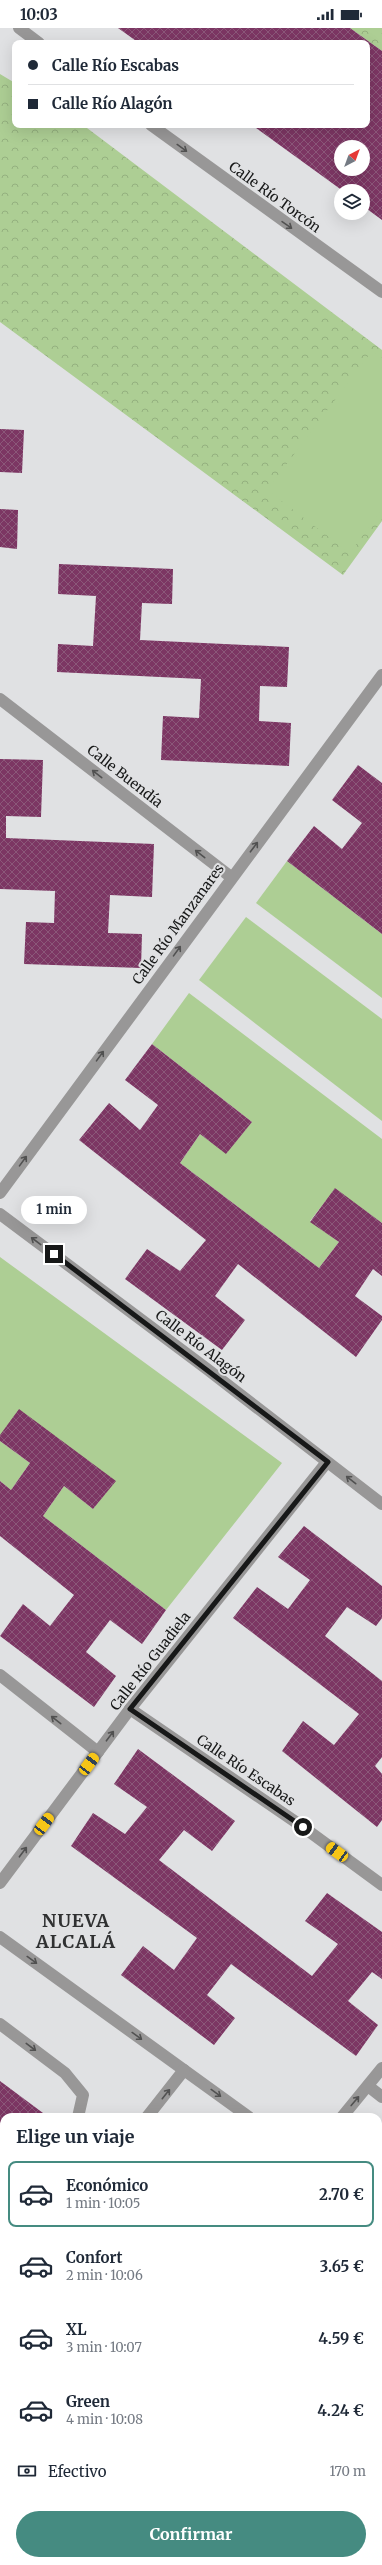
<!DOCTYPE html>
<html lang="es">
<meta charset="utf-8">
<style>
:root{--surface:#fff;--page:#f6f6f7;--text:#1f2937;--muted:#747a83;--line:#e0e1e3;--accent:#458b81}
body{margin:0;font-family:Merriweather,serif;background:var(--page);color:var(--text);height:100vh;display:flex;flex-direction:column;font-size:15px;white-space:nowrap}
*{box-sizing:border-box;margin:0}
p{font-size:13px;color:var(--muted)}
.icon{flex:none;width:22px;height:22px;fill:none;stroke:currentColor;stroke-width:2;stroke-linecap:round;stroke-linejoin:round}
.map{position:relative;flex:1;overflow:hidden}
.details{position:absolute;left:0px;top:2085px;width:382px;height:452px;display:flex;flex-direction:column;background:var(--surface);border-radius:12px 12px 0 0;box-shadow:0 4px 16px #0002}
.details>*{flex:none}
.hud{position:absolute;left:12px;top:12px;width:358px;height:88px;border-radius:8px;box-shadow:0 4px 16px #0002;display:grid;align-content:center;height:88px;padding:0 16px;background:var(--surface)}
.needle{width:26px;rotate:41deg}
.fabs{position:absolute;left:334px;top:112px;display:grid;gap:8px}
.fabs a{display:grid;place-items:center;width:36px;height:36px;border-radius:50%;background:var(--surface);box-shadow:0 4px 16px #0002;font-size:20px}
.end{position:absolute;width:18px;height:18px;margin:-9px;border:5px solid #171818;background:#fff;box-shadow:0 0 0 2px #fff}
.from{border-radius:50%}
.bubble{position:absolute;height:28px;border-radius:14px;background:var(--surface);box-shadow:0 4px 16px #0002;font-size:13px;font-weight:700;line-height:28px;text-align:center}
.car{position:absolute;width:12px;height:24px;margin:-12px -6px;border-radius:5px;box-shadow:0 0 3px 1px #0007;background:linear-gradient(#f5c518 24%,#345 0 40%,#f5c518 0 76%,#345 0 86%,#f5c518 0)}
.hud b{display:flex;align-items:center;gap:14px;height:38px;font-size:15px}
.hud b+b{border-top:1px solid var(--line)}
.hud i{width:10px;height:10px;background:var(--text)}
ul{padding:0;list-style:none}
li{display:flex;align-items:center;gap:12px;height:66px;margin:0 8px 6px;padding:0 8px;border:2px solid transparent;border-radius:8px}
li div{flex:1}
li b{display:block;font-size:15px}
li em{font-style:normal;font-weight:700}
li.active{border-color:var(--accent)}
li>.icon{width:36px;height:36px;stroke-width:1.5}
h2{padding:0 16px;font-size:18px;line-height:48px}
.pay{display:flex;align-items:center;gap:10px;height:44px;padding:0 16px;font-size:15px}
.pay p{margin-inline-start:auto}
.primary-button{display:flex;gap:8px;margin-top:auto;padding:8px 16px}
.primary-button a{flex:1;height:46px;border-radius:24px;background:var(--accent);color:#fff;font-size:16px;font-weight:700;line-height:46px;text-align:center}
.status{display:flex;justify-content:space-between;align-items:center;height:28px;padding:0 20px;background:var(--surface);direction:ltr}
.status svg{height:11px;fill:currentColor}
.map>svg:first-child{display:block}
</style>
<div class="status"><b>10:03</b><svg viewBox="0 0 49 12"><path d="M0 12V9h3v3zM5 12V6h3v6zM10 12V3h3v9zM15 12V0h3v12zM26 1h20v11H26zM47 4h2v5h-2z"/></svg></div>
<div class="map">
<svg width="382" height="2537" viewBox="0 0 382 2537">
<defs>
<pattern id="park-crowns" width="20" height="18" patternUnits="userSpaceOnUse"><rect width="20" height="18" fill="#adce94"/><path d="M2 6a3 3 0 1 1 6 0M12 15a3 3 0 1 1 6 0" fill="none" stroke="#94b07f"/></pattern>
<pattern id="building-cross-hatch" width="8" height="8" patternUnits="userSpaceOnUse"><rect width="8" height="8" fill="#7c3663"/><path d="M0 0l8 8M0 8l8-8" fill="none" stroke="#8b5779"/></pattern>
</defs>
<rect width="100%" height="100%" fill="#e0e1e3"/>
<g fill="url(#park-crowns)">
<polygon points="350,0 382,0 382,23"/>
<polygon points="0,46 15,55 15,97 83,97 382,322 382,493 343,547 0,294"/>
</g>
<g fill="#adce94">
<polygon points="372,323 382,330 382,481 350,525 267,462"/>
<polygon points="287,833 382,906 382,970 256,875"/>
<polygon points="246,889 382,991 382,1093 199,952"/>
<polygon points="189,965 382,1111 382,1195 335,1161 310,1193 339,1214 319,1240 180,1135 200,1106 226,1125 252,1094 152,1016"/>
<polygon points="0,1229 282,1435 166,1582 43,1488 64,1458 93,1481 115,1453 0,1407"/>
<polygon points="0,1413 30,1435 11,1462 0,1453"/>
</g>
<g fill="url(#building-cross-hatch)" fill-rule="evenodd">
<path d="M118 0H350L382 23V192L363 178V163H343L252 97H367V15H139ZM341 119H363V141H341Z"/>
<polygon points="0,401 24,402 22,445 0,444"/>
<polygon points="0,481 18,482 17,521 0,519"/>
<polygon points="59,536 173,541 172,576 142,575 140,612 289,619 287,659 260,658 259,693 291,695 289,738 161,732 163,688 199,690 201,651 57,644 58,616 93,618 96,568 58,566"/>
<polygon points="0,731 43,732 41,789 6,788 6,810 154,816 152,869 110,867 108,905 142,906 141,940 24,936 26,894 54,895 55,863 0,861"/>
<polygon points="358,737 382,755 382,906 287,833 314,798 342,821 362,795 332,772"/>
<polygon points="152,1016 252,1094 226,1126 200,1106 180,1135 319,1240 339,1214 310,1194 335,1160 382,1195 382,1248 373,1241 355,1268 382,1288 382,1292 356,1329 238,1236 215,1268 245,1292 222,1322 125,1251 147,1221 180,1243 206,1212 79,1112 109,1075 140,1102 158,1077 125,1052"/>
<polygon points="19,1381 116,1453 93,1481 64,1458 43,1488 166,1582 142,1616 110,1592 86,1624 116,1648 94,1679 0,1608 23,1576 50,1598 74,1567 0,1508 0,1453 11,1462 30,1435 0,1413 0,1407"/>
<polygon points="304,1498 382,1558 382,1590 376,1598 347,1579 325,1608 382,1653 382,1729 375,1738 382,1746 382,1792 377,1799 282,1723 303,1693 334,1717 359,1686 233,1590 257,1559 288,1581 310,1552 278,1529"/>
<polygon points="138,1721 235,1793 212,1823 184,1802 159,1832 312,1948 338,1916 305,1893 327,1865 382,1904 382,1951 372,1944 348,1973 378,1997 356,2028 231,1936 207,1967 235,1990 214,2017 121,1947 143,1918 174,1942 197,1910 71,1818 93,1785 125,1806 147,1779 114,1756"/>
<polygon points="0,2053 43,2085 39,2089 4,2089 4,2136 0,2141"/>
<polygon points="382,2257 382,2273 378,2270 378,2263"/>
<polygon points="4,2319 4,2339 0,2336 0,2324"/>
</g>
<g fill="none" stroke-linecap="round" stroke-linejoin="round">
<g stroke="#989797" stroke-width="12">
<polyline points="19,0 39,15"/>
<polyline points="151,97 382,264"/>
<polyline points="0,671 231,849"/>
<polyline points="0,1165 382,647"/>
<polyline points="0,1186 207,1341 382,1476"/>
<polyline points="0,1647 98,1724"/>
<polyline points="130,1681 303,1799 382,1857"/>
<polyline points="0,1855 130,1681 327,1434"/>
<polyline points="0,1909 249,2089"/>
<polyline points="0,1996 65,2045 83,2067 78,2089"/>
<polyline points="368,2058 382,2069"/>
<polyline points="147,2089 184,2042"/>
<polyline points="342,2089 382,2040"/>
<polyline points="0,2195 4,2190"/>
<polyline points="0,2280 4,2274"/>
<polyline points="0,2405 4,2405"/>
<polyline points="378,2447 382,2447"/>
</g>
</g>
<defs><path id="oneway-shaft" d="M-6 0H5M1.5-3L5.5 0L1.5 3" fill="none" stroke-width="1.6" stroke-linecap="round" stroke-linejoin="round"/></defs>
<g stroke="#515151">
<use href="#oneway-shaft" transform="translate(182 120) rotate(36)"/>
<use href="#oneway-shaft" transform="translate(287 197) rotate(35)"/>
<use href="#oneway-shaft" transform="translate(97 746) rotate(-142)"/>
<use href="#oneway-shaft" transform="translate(254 819) rotate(-53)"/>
<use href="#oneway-shaft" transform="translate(200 826) rotate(-142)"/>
<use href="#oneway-shaft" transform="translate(177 923) rotate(-54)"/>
<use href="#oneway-shaft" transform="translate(100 1028) rotate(-54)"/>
<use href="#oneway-shaft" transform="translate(23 1133) rotate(-54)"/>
<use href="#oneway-shaft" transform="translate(36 1213) rotate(-143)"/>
<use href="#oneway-shaft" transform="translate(351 1452) rotate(-142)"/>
<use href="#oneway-shaft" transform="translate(56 1692) rotate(-142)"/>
<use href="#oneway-shaft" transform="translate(110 1708) rotate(-53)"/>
<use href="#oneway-shaft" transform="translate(23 1824) rotate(-53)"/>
<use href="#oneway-shaft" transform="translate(32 1932) rotate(36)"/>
<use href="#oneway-shaft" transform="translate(137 2008) rotate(36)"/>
<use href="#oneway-shaft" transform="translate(31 2019) rotate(37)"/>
<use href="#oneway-shaft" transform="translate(216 2065) rotate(36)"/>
<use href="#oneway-shaft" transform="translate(166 2066) rotate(-51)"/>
<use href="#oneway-shaft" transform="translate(355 2073) rotate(-50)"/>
</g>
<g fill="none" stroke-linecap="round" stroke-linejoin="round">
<polyline stroke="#171818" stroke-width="5" points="54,1226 328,1434 130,1681 303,1799"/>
</g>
<g text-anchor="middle" stroke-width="4" stroke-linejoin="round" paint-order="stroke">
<g font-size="14" fill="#171818" stroke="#e0e1e3">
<text transform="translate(275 169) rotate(36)" y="5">Calle Río Torcón</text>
<text transform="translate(125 748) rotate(38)" y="5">Calle Buendía</text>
<text transform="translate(178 896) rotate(-54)" y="5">Calle Río Manzanares</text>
<text transform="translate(201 1318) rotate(37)" y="5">Calle Río Alagón</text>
<text transform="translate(150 1633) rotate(-52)" y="5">Calle Río Guadiela</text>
<text transform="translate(246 1742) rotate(34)" y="5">Calle Río Escabas</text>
</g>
<g font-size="18" font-weight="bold" letter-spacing="1" fill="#303132" stroke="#e0e1e3">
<text x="76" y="1899">NUEVA<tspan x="76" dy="21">ALCALÁ</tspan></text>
</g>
</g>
</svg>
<div class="fabs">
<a><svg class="needle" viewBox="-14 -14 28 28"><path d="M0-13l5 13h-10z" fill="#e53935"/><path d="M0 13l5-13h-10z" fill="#747a83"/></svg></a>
<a><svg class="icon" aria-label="layers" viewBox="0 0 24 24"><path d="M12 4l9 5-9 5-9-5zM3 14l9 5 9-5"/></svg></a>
</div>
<i class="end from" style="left:303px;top:1799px"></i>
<i class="end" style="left:54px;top:1226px"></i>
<div class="bubble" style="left:21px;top:1168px;width:66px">1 min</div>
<i class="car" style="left:89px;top:1736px;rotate:37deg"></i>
<i class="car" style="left:44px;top:1796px;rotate:37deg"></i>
<i class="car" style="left:337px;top:1824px;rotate:306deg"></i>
<div class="hud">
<b><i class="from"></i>Calle Río Escabas</b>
<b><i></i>Calle Río Alagón</b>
</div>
<section class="details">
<h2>Elige un viaje</h2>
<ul>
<li class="active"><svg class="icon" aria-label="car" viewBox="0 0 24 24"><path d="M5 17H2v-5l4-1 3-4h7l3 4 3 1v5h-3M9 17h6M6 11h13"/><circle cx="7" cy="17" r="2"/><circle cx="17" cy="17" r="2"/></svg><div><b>Económico</b><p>1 min · 10:05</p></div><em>2.70 €</em></li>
<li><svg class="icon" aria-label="car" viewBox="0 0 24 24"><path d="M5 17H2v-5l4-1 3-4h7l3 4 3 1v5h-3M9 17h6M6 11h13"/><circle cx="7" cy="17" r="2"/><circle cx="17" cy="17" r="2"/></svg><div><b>Confort</b><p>2 min · 10:06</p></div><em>3.65 €</em></li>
<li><svg class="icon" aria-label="car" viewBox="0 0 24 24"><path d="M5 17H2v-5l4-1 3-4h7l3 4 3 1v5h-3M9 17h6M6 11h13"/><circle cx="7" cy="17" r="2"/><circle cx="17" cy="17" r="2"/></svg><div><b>XL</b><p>3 min · 10:07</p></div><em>4.59 €</em></li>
<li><svg class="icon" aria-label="car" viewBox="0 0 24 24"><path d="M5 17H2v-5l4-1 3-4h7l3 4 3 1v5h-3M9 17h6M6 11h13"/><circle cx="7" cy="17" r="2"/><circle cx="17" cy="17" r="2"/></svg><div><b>Green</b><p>4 min · 10:08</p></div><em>4.24 €</em></li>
</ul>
<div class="pay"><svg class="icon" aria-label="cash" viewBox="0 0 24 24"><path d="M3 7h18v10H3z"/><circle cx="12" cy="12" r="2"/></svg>Efectivo<p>170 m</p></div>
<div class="primary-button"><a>Confirmar</a></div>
</section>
</div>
